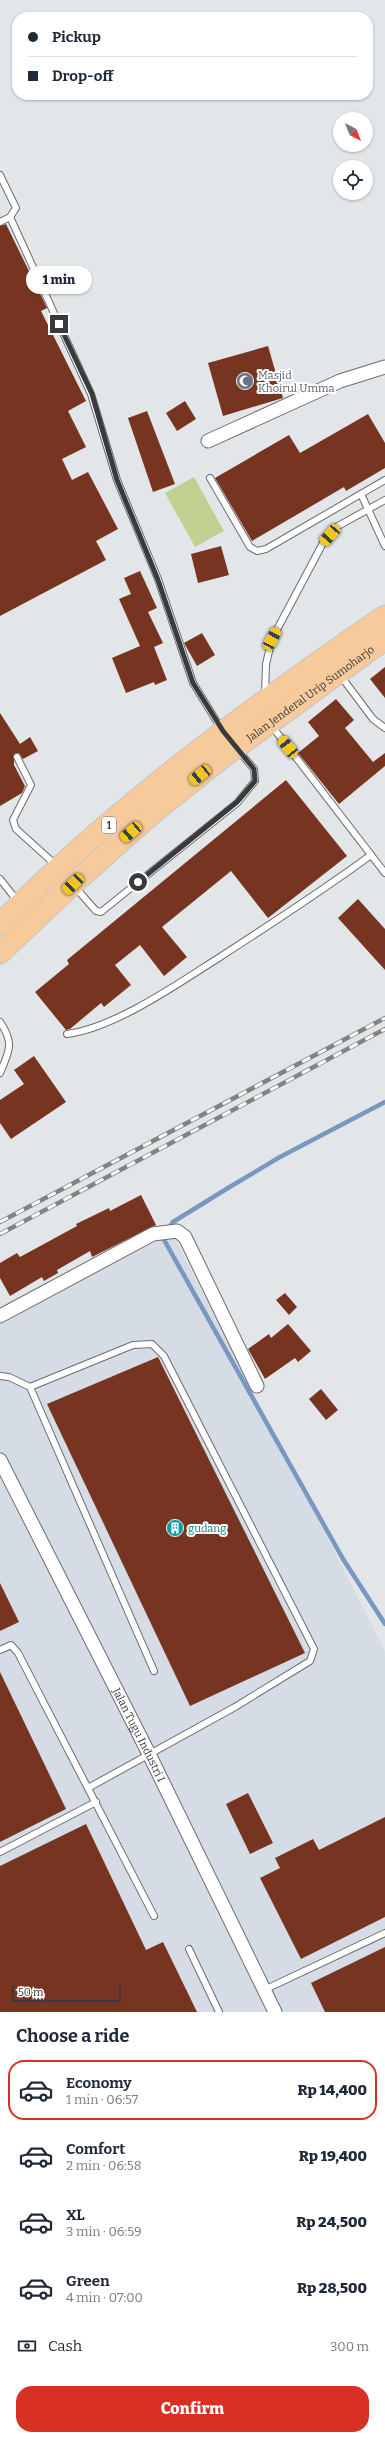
<!DOCTYPE html>
<meta charset="utf-8">
<style>
:root{--surface:#fff;--page:#f2f2f3;--text:#1f2937;--muted:#747a83;--line:#e0e1e3;--accent:#d93025}
body{margin:0;font-family:Bitter,serif;background:var(--page);color:var(--text);height:100vh;display:flex;flex-direction:column;font-size:15px;white-space:nowrap}
*{box-sizing:border-box;margin:0}
p{font-size:13px;color:var(--muted)}
.icon{flex:none;width:22px;height:22px;fill:none;stroke:currentColor;stroke-width:2;stroke-linecap:round;stroke-linejoin:round}
.map{position:relative;height:2012px;overflow:hidden}
.side{display:flex;flex-direction:column;background:var(--surface);flex:1}
.side>*{flex:none}
.top-card{position:absolute;left:12px;top:12px;width:361px;height:88px;border-radius:16px;box-shadow:0 1px 3px #0004;display:grid;align-content:center;height:88px;padding:0 16px;background:var(--surface)}
.needle{width:26px;rotate:138deg}
.tools{position:absolute;left:333px;top:112px;display:grid;gap:8px}
.tools a{display:grid;place-items:center;width:40px;height:40px;border-radius:50%;background:var(--surface);box-shadow:0 1px 3px #0004;font-size:20px}
.scale{position:absolute;left:12px;bottom:10px;width:109px;box-sizing:border-box;padding-left:4px;border:2px solid #393a3b;border-top:0;font-size:11px;line-height:14px;white-space:nowrap;color:#393a3b;-webkit-text-stroke:3px #fff;paint-order:stroke}
.end{position:absolute;width:18px;height:18px;margin:-9px;border:5px solid #393a3b;background:#fff;box-shadow:0 0 0 2px #fff}
.from{border-radius:50%}
.bubble{position:absolute;height:28px;border-radius:14px;background:var(--surface);box-shadow:0 1px 3px #0004;font-size:13px;font-weight:800;line-height:28px;text-align:center}
.car{position:absolute;width:12px;height:24px;margin:-12px -6px;border-radius:5px;box-shadow:0 0 3px 1px #0007;background:linear-gradient(#f5c518 24%,#345 0 40%,#f5c518 0 76%,#345 0 86%,#f5c518 0)}
.top-card b{display:flex;align-items:center;gap:14px;height:38px;font-size:15px}
.top-card b+b{border-top:1px solid var(--line)}
.top-card i{width:10px;height:10px;background:var(--text)}
ul{padding:0;list-style:none}
li{display:flex;align-items:center;gap:12px;height:60px;margin:0 8px 6px;padding:0 8px;border:2px solid transparent;border-radius:16px}
li div{flex:1}
li b{display:block;font-size:15px}
li em{font-style:normal;font-weight:800}
li.active{border-color:var(--accent)}
li>.icon{width:36px;height:36px;stroke-width:1.5}
h2{padding:0 16px;font-size:18px;line-height:48px}
.pay{display:flex;align-items:center;gap:10px;height:44px;padding:0 16px;font-size:15px}
.pay p{margin-inline-start:auto}
.primary-button{display:flex;gap:8px;margin-top:auto;padding:8px 16px}
.primary-button a{flex:1;height:46px;border-radius:16px;background:var(--accent);color:#fff;font-size:16px;font-weight:800;line-height:46px;text-align:center}
.map>svg:first-child{display:block}
</style>
<div class="map">
<svg width="385" height="2012" viewBox="0 0 385 2012">
<rect width="100%" height="100%" fill="#e3e6e8"/>
<polygon fill="#d5dce5" points="168,1225 385,1651 385,2012 0,2012 0,1315"/>
<polygon fill="#c1d191" points="194,477 224,531 195,547 165,493"/>
<g fill="none" stroke-linecap="round" stroke-linejoin="round">
<polyline stroke="#7897c1" stroke-width="4.5" points="385,1102 280,1157 228,1188 173,1222 163,1238 343,1559 385,1624"/>
</g>
<g fill="#773521">
<polygon points="6,224 47,308 41,311 86,401 68,411 86,447 62,459 72,480 88,472 118,529 96,541 106,560 0,616 0,226"/>
<polygon points="268,346 283,398 223,416 208,363"/>
<polygon points="185,401 196,419 177,431 166,413"/>
<polygon points="147,411 175,484 153,492 128,418"/>
<polygon points="368,414 385,443 385,468 346,491 344,487 252,541 215,478 289,435 300,453"/>
<polygon points="221,546 229,575 198,583 191,554"/>
<polygon points="140,571 157,608 148,612 163,643 154,647 167,680 155,685 154,682 126,693 112,658 140,646 119,599 131,594 124,578"/>
<polygon points="202,633 215,655 197,666 184,643"/>
<polygon points="385,667 385,698 370,679"/>
<polygon points="336,699 354,720 345,728 373,762 385,753 385,766 339,804 298,753 319,736 308,722"/>
<polygon points="0,713 20,744 30,737 38,751 23,759 19,753 14,754 14,765 25,786 22,793 0,806"/>
<polygon points="286,780 347,856 268,918 231,871 162,927 187,957 164,976 140,945 115,965 131,985 104,1007 101,1003 70,1029 66,1030 35,992 69,964 67,960"/>
<polygon points="358,899 385,929 385,970 338,918"/>
<polygon points="34,1056 66,1102 11,1139 0,1123 0,1100 24,1084 14,1070"/>
<polygon points="141,1195 156,1225 92,1257 90,1251 57,1270 58,1273 44,1281 42,1277 10,1296 0,1278 0,1263 17,1253 20,1257 77,1226 76,1224 109,1208 110,1211"/>
<polygon points="285,1293 297,1307 289,1315 276,1300"/>
<polygon points="288,1324 311,1351 298,1362 295,1358 265,1379 248,1349 269,1334 271,1338"/>
<polygon points="158,1357 305,1653 190,1706 47,1404"/>
<polygon points="321,1389 338,1410 326,1420 309,1399"/>
<polygon points="0,1583 19,1622 0,1631"/>
<polygon points="0,1672 66,1809 0,1842"/>
<polygon points="248,1793 273,1843 250,1854 226,1804"/>
<polygon points="385,1817 385,1917 301,1959 260,1878 280,1868 275,1858 313,1839 319,1850"/>
<polygon points="86,1824 146,1950 163,1942 197,2012 0,2012 0,1866"/>
<polygon points="385,1947 385,2012 325,2012 311,1983"/>
</g>
<g fill="none" stroke-linecap="round" stroke-linejoin="round">
<g stroke="#6a6c6e" stroke-width="8">
<g id="service">
<polyline points="0,175 16,208 10,217"/>
<polyline points="0,222 10,217 91,394 117,480 158,579 193,683 222,730"/>
<polyline points="210,478 250,547 257,551 266,549 385,480"/>
<polyline points="361,494 385,546"/>
<polyline points="340,675 373,719 385,728"/>
<polyline points="265,695 266,664 272,639 323,543 338,526 385,500"/>
<polyline points="271,725 385,873"/>
<polyline points="17,757 31,785 13,820 16,829 57,866"/>
<polyline points="0,879 19,903"/>
<polyline points="75,887 96,911 101,912 237,803 255,781 254,769 238,750"/>
<path d="M0 1022C15 1044 9 1051 0 1073"/>
<path d="M67 1034C115 1028 179 983 220 957 271 924 322 891 371 855"/>
<polyline points="0,1376 9,1377 30,1387 133,1345 152,1344 164,1356 314,1649 310,1661 235,1707 88,1788"/>
<polyline points="30,1387 154,1671"/>
<polyline points="0,1650 11,1645 18,1653 154,1916"/>
<polyline points="0,1852 96,1802"/>
<polyline points="189,1949 219,2012"/>
<polyline points="264,1990 385,1933"/>
</g>
</g>
<g stroke="#6a6c6e" stroke-width="15">
<g id="minor">
<polyline points="208,441 340,381 385,367"/>
<polyline points="0,1316 153,1234 177,1231 185,1237 257,1386"/>
<path id="s1" d="M0 1460 149 1754 275 2012"/>
</g>
</g>
<g stroke="#c4c4c4" stroke-width="23">
<g id="trunk">
<path d="M0 924C116 807 249 709 385 616"/>
<path id="s2" d="M0 953 73 884 154 812 223 757 385 639"/>
</g>
</g>
<use href="#service" stroke="#fff" stroke-width="6"/>
<use href="#minor" stroke="#fff" stroke-width="13"/>
<use href="#trunk" stroke="#f6ca9a" stroke-width="21"/>
<g stroke="#818384" stroke-width="4.5">
<g id="rail">
<polyline points="0,1222 385,1018"/>
<polyline points="0,1234 385,1029"/>
</g>
</g>
<use href="#rail" stroke="#fff" stroke-width="3" stroke-dasharray="9" stroke-linecap="butt"/>
</g>
<g fill="none" stroke-linecap="round" stroke-linejoin="round">
<polyline stroke="#393a3b" stroke-width="5" points="59,324 92,394 117,480 158,580 193,683 223,731 254,769 255,781 237,802 138,882"/>
</g>
<defs>
<g id="mosque-disc" transform="scale(0.9)"><circle r="9.5" fill="#6b7280" stroke="#fff"/><path d="M3.5-4.9A6 6 0 1 0 3.5 4.9A5 5 0 1 1 3.5-4.9Z" fill="#fff"/></g>
<g id="building-disc" transform="scale(0.9)"><circle r="9.5" fill="#0f9aa8" stroke="#fff"/><path d="M-4-6H4V6H1V3H-1V6H-4ZM-2.5-4.3h1.7v1.8h-1.7ZM.8-4.3h1.7v1.8H.8ZM-2.5-1h1.7V.8h-1.7ZM.8-1h1.7V.8H.8Z" fill="#fff"/></g>
</defs>
<g fill-rule="evenodd">
<use href="#mosque-disc" x="245" y="381"/>
<use href="#building-disc" x="175" y="1528"/>
</g>
<g text-anchor="middle" stroke-width="4" stroke-linejoin="round" paint-order="stroke">
<rect fill="#fff" stroke="#747576" stroke-width="1" x="102" y="817" width="14" height="16" rx="3"/>
<g font-size="10" font-weight="bold" fill="#393a3b">
<text x="109" y="829">1</text>
</g>
<g font-size="11" fill="#5b616d" stroke="#fff" text-anchor="start">
<text x="258" y="379">Masjid<tspan x="258" dy="13">Khoirul Umma</tspan></text>
</g>
<g font-size="11" fill="#393a3b" stroke="#fff">
<text dy="4" stroke="none"><textPath href="#s2" startOffset="405">Jalan Jenderal Urip Sumoharjo</textPath></text>
<text dy="4" stroke="none"><textPath href="#s1" startOffset="308">Jalan Tugu Industri I</textPath></text>
</g>
<g font-size="11" fill="#0d838f" stroke="#fff" text-anchor="start">
<text x="188" y="1532">gudang</text>
</g>
</g>
</svg>
<div class="tools">
<a><svg class="needle" viewBox="-14 -14 28 28"><path d="M0-13l5 13h-10z" fill="#e53935"/><path d="M0 13l5-13h-10z" fill="#747a83"/></svg></a>
<a><svg class="icon" aria-label="locate" viewBox="0 0 24 24"><circle cx="12" cy="12" r="6"/><path d="M12 2v4M12 18v4M2 12h4M18 12h4"/></svg></a>
</div>
<div class="scale">50 m</div>
<i class="end from" style="left:138px;top:882px"></i>
<i class="end" style="left:59px;top:324px"></i>
<div class="bubble" style="left:26px;top:266px;width:66px">1 min</div>
<i class="car" style="left:330px;top:535px;rotate:222deg"></i>
<i class="car" style="left:272px;top:639px;rotate:28deg"></i>
<i class="car" style="left:288px;top:747px;rotate:322deg"></i>
<i class="car" style="left:200px;top:775px;rotate:231deg"></i>
<i class="car" style="left:131px;top:832px;rotate:229deg"></i>
<i class="car" style="left:73px;top:884px;rotate:226deg"></i>
<div class="top-card">
<b><i class="from"></i>Pickup</b>
<b><i></i>Drop-off</b>
</div>
</div>
<section class="side">
<h2>Choose a ride</h2>
<ul>
<li class="active"><svg class="icon" aria-label="car" viewBox="0 0 24 24"><path d="M5 17H2v-5l4-1 3-4h7l3 4 3 1v5h-3M9 17h6M6 11h13"/><circle cx="7" cy="17" r="2"/><circle cx="17" cy="17" r="2"/></svg><div><b>Economy</b><p>1 min · 06:57</p></div><em>Rp 14,400</em></li>
<li><svg class="icon" aria-label="car" viewBox="0 0 24 24"><path d="M5 17H2v-5l4-1 3-4h7l3 4 3 1v5h-3M9 17h6M6 11h13"/><circle cx="7" cy="17" r="2"/><circle cx="17" cy="17" r="2"/></svg><div><b>Comfort</b><p>2 min · 06:58</p></div><em>Rp 19,400</em></li>
<li><svg class="icon" aria-label="car" viewBox="0 0 24 24"><path d="M5 17H2v-5l4-1 3-4h7l3 4 3 1v5h-3M9 17h6M6 11h13"/><circle cx="7" cy="17" r="2"/><circle cx="17" cy="17" r="2"/></svg><div><b>XL</b><p>3 min · 06:59</p></div><em>Rp 24,500</em></li>
<li><svg class="icon" aria-label="car" viewBox="0 0 24 24"><path d="M5 17H2v-5l4-1 3-4h7l3 4 3 1v5h-3M9 17h6M6 11h13"/><circle cx="7" cy="17" r="2"/><circle cx="17" cy="17" r="2"/></svg><div><b>Green</b><p>4 min · 07:00</p></div><em>Rp 28,500</em></li>
</ul>
<div class="pay"><svg class="icon" aria-label="cash" viewBox="0 0 24 24"><path d="M3 7h18v10H3z"/><circle cx="12" cy="12" r="2"/></svg>Cash<p>300 m</p></div>
<div class="primary-button"><a>Confirm</a></div>
</section>
